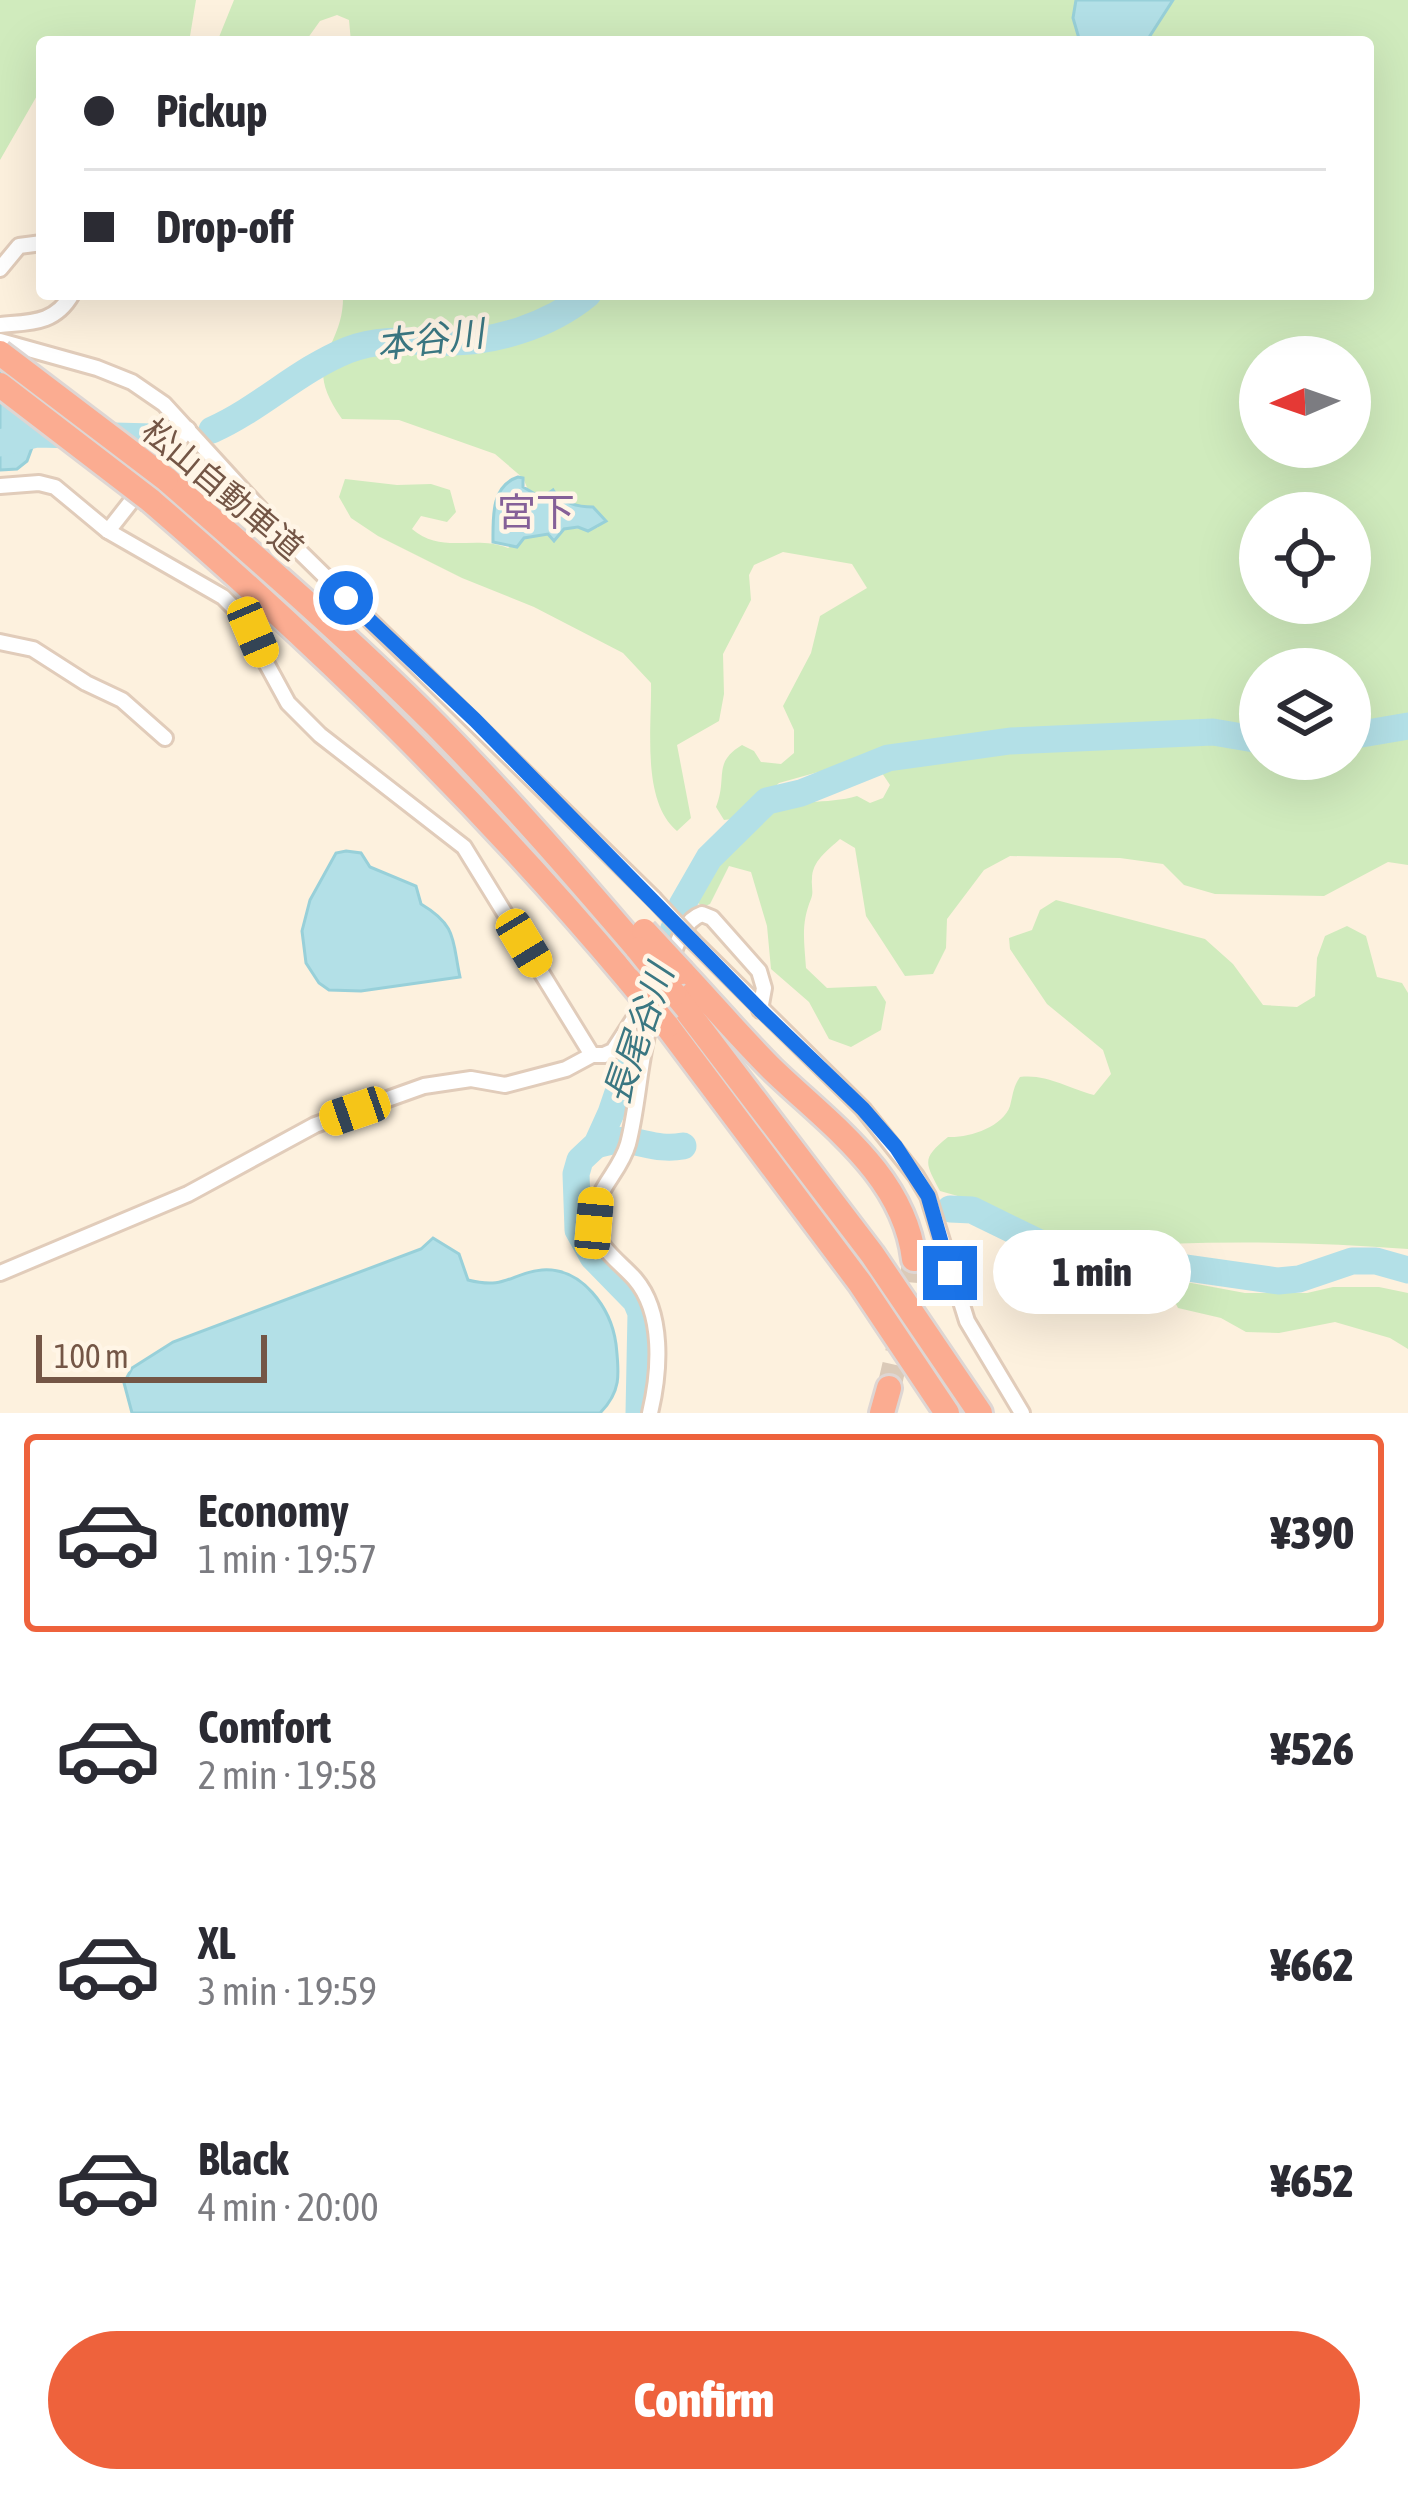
<!DOCTYPE html>
<meta charset="utf-8">
<style>
:root{--surface:#fff;--page:#f2f2f3;--text:#2b2b33;--muted:#7c7c81;--line:#e1e1e2;--accent:#ee623c}
body{margin:0;font-family:"Asap Condensed","Noto Sans JP",sans-serif;background:var(--page);color:var(--text);height:100vh;display:flex;flex-direction:column;font-size:45px;white-space:nowrap}
*{box-sizing:border-box;margin:0}
p{font-size:39px;color:var(--muted)}
.icon{flex:none;width:66px;height:66px;fill:none;stroke:currentColor;stroke-width:2;stroke-linecap:round;stroke-linejoin:round}
.map{position:relative;height:1413px;overflow:hidden}
.panel{display:flex;flex-direction:column;background:var(--surface);flex:1}
.panel>*{flex:none}
.banner{position:absolute;left:36px;top:36px;width:1338px;height:264px;border-radius:12px;box-shadow:0 12px 48px #0002;display:grid;align-content:center;height:264px;padding:0 48px;background:var(--surface)}
.needle{width:78px;rotate:268deg}
.fabs{position:absolute;left:1239px;top:336px;display:grid;gap:24px}
.fabs a{display:grid;place-items:center;width:132px;height:132px;border-radius:50%;background:var(--surface);box-shadow:0 12px 48px #0002;font-size:60px}
.scale{position:absolute;left:36px;bottom:30px;width:231px;box-sizing:border-box;padding-left:12px;border:6px solid #745646;border-top:0;font-size:33px;line-height:42px;white-space:nowrap;color:#745646;-webkit-text-stroke:9px #fff5e6;paint-order:stroke}
.end{position:absolute;width:54px;height:54px;margin:-27px;border:15px solid #1a73e8;background:#fff;box-shadow:0 0 0 6px #fff}
.from{border-radius:50%}
.bubble{position:absolute;height:84px;border-radius:42px;background:var(--surface);box-shadow:0 12px 48px #0002;font-size:39px;font-weight:800;line-height:84px;text-align:center}
.car{position:absolute;width:36px;height:72px;margin:-36px -18px;border-radius:15px;box-shadow:0 0 9px 3px #0007;background:linear-gradient(#f5c518 24%,#345 0 40%,#f5c518 0 76%,#345 0 86%,#f5c518 0)}
.banner b{display:flex;align-items:center;gap:42px;height:114px;font-size:45px}
.banner b+b{border-top:3px solid var(--line)}
.banner i{width:30px;height:30px;background:var(--text)}
ul{padding:21px 0 0;list-style:none}
li{display:flex;align-items:center;gap:36px;height:198px;margin:0 24px 18px;padding:0 24px;border:6px solid transparent;border-radius:12px}
li div{flex:1}
li b{display:block;font-size:45px}
li em{font-style:normal;font-weight:800}
li.active{border-color:var(--accent)}
li>.icon{width:108px;height:108px;stroke-width:1.5}
.cta{display:flex;gap:24px;margin-top:auto;padding:24px 48px}
.cta a{flex:1;height:138px;border-radius:72px;background:var(--accent);color:#fff;font-size:48px;font-weight:800;line-height:138px;text-align:center}
.map>svg:first-child{display:block}
</style>
<div class="map">
<svg width="1408" height="1413" viewBox="0 0 1408 1413">
<rect width="100%" height="100%" fill="#fdf1de"/>
<g fill="#d0ebbd" fill-rule="evenodd">
<polygon points="0,0 196,0 189,42 42,42 42,87 0,160"/>
<polygon points="234,0 1076,0 1073,18 1080,42 351,42 349,20 337,15 320,21 305,42 217,42"/>
<path d="M1173 0H1408V865L1388 862 1324 896 1215 894 1184 885 1163 864 1120 858 1010 856 984 870 947 919 946 948 933 974 905 976 866 916 855 848 840 839C827 851 812 861 812 879 811 886 814 892 811 899 801 923 804 940 806 968L827 988 876 986 886 1002 881 1030 851 1047 829 1039 809 1002 771 969 767 926 751 872 729 866 710 904 703 907 692 898C701 872 739 825 764 812 791 798 828 805 857 796L870 803 883 798 890 785 882 773 862 774 836 767 779 783 740 818 724 820 716 807C728 777 712 763 742 745L754 751 761 762 781 764 794 753V730L783 706 811 653 820 616 867 588 852 564 783 552 754 565 749 575 751 600 723 654 724 694 719 721 677 745 691 818 677 831C641 801 652 726 651 683L623 653 534 607 462 578 378 536 351 518 339 497 345 479 397 485 431 484 450 490 456 512 447 522 421 516 412 529C442 555 475 534 508 548L524 538 564 529 598 528 568 501 529 492 523 478 495 454 399 420 342 419C298 357 345 351 343 294H1368V42H1146ZM1260 357H1350V447H1260ZM1260 513H1350V603H1260ZM1260 669H1350V759H1260Z"/>
<path d="M1056 900 1205 939 1233 964 1263 1005 1297 1007 1315 996 1317 958 1325 936 1347 926 1366 936 1377 977 1402 983 1408 993V1249C1304 1241 1202 1240 1098 1248L1095 1279 1078 1291 1054 1278 1001 1231 979 1202 940 1191C925 1162 921 1159 948 1137 969 1138 1003 1127 1010 1106 1013 1095 1013 1087 1020 1077 1048 1074 1066 1088 1094 1095L1111 1074 1103 1050 1047 1004 1010 949 1009 938 1032 930 1040 910Z"/>
<polygon points="1186,1282 1245,1293 1307,1293 1333,1287 1379,1287 1408,1293 1408,1349 1390,1338 1335,1322 1279,1333 1246,1332 1221,1318 1178,1308 1172,1296"/>
</g>
<g fill="#b3e0e7" stroke="#98d0d9" stroke-width="3">
<polygon points="1076,0 1173,0 1146,42 1080,42 1073,18"/>
<polygon points="0,361 39,396 37,434 27,461 17,469 0,470"/>
<path d="M518 477 523 478V487L542 498 553 490C560 503 579 507 593 507L606 521 588 531 578 527 564 529 554 541 548 534 524 538 517 547 493 542C493 517 491 486 518 477Z"/>
<path d="M346 851 361 853 370 867 416 886 421 904C458 926 452 941 460 977L361 991 329 990 319 983 306 963 302 931 310 900 336 853Z"/>
<path d="M433 1238 459 1254 468 1280C507 1290 510 1273 542 1270 582 1267 611 1308 616 1344 619 1373 622 1391 600 1413H132L124 1383 132 1368 173 1342 421 1249Z"/>
</g>
<g fill="none" stroke-linecap="round" stroke-linejoin="round">
<g stroke="#b3e0e7" stroke-width="27">
<path d="M212 430C261 408 298 370 348 350 378 338 410 341 440 342 493 344 549 326 588 294"/>
<polyline points="0,443 37,434 153,437"/>
<polyline points="1350,736 1408,726"/>
<path d="M600 1144C633 1133 649 1152 683 1146"/>
<polyline points="950,1209 972,1210 1089,1267 1187,1268 1278,1281 1299,1279 1352,1261 1376,1261 1408,1270"/>
<polyline points="639,1413 641,1313 636,1301 593,1257 578,1230 576,1174 580,1160 597,1144 611,1113 682,905 709,858 767,801 801,793 888,758 1010,741 1213,732 1260,740"/>
</g>
<polyline stroke="#dbcab8" stroke-width="24" stroke-dasharray="24 12" stroke-linecap="butt" points="889,1388 911,1292 914,1259"/>
<g stroke="#e1ccba" stroke-width="20">
<g id="minor">
<polyline points="0,269 19,246 42,243"/>
<path d="M0 325C31 322 55 324 72 294"/>
<polyline points="0,341 97,368 132,382 164,404 294,546 654,899"/>
<polyline points="0,486 39,483 55,487 108,531 223,597 239,613 288,703 320,735 464,847 592,1055"/>
<polyline points="108,531 188,429"/>
<polyline points="0,642 33,649 86,683 122,700 165,738"/>
<polyline points="694,942 863,1109 916,1176 928,1196 967,1321 1022,1413"/>
<path d="M671 960C677 943 684 920 702 914L712 918 759 971 764 988 760 1010"/>
<polyline points="0,1273 188,1194 315,1125 424,1086 471,1079 505,1085 566,1069 592,1055 604,1055 613,1051 637,1014 651,1020"/>
<path d="M650 1413C660 1371 664 1313 635 1279 622 1264 598 1248 595 1228 590 1191 619 1176 628 1144 639 1102 639 1057 652 1016"/>
</g>
</g>
<g stroke="#ded6d3" stroke-width="30">
<g id="motorway">
<path d="M166 479C258 559 350 639 436 725 507 797 573 873 638 949"/>
<path d="M150 500C324 650 481 804 629 980"/>
<path d="M682 972C712 1004 741 1038 772 1069 829 1124 904 1175 914 1259"/>
<polyline points="674,994 872,1254 980,1413"/>
<polyline points="667,1026 860,1283 947,1413"/>
<polyline points="882,1413 889,1388"/>
</g>
</g>
<use href="#minor" stroke="#fff" stroke-width="14"/>
<use href="#motorway" stroke="#fbac91" stroke-width="24"/>
<g stroke="#e1ccba" stroke-width="20" stroke-linecap="butt">
<polyline id="minor-bridge" points="654,899 694,942"/>
</g>
<g stroke="#ded6d3" stroke-width="30" stroke-linecap="butt">
<g id="motorway-bridge">
<polyline points="0,353 166,479"/>
<polyline points="0,385 150,500"/>
<polyline points="644,931 682,972"/>
<polyline points="638,949 674,994"/>
<polyline points="629,980 667,1026"/>
</g>
</g>
<use href="#minor-bridge" stroke="#fff" stroke-width="14"/>
<use href="#motorway-bridge" stroke="#fbac91" stroke-width="24"/>
</g>
<g fill="none" stroke-linecap="round" stroke-linejoin="round">
<polyline stroke="#1a73e8" stroke-width="15" points="346,598 475,720 760,1010 863,1109 896,1147 928,1196 950,1273"/>
</g>
<g text-anchor="middle" stroke-width="9" stroke-linejoin="round" paint-order="stroke">
<g font-size="33" fill="#745646" stroke="#fff5e6">
<text transform="translate(223 489) rotate(40)" y="12">松山自動車道</text>
</g>
<g font-size="36" font-style="italic" fill="#3b7782" stroke="#fff5e6">
<text transform="translate(430 339) rotate(-7)" y="13">本谷川</text>
<text transform="translate(638 1034) rotate(-71)" y="13">長尾谷川</text>
</g>
<g font-size="39" fill="#856098" stroke="#fff5e6">
<text x="536" y="526">宮下</text>
</g>
</g>
</svg>
<div class="fabs">
<a><svg class="needle" viewBox="-14 -14 28 28"><path d="M0-13l5 13h-10z" fill="#e53935"/><path d="M0 13l5-13h-10z" fill="#7c7c81"/></svg></a>
<a><svg class="icon" aria-label="locate" viewBox="0 0 24 24"><circle cx="12" cy="12" r="6"/><path d="M12 2v4M12 18v4M2 12h4M18 12h4"/></svg></a>
<a><svg class="icon" aria-label="layers" viewBox="0 0 24 24"><path d="M12 4l9 5-9 5-9-5zM3 14l9 5 9-5"/></svg></a>
</div>
<div class="scale">100 m</div>
<i class="end from" style="left:346px;top:598px"></i>
<i class="end" style="left:950px;top:1273px"></i>
<div class="bubble" style="left:993px;top:1230px;width:198px">1 min</div>
<i class="car" style="left:253px;top:632px;rotate:157deg"></i>
<i class="car" style="left:524px;top:943px;rotate:149deg"></i>
<i class="car" style="left:355px;top:1111px;rotate:251deg"></i>
<i class="car" style="left:594px;top:1223px;rotate:5deg"></i>
<div class="banner">
<b><i class="from"></i>Pickup</b>
<b><i></i>Drop-off</b>
</div>
</div>
<section class="panel">
<ul>
<li class="active"><svg class="icon" aria-label="car" viewBox="0 0 24 24"><path d="M5 17H2v-5l4-1 3-4h7l3 4 3 1v5h-3M9 17h6M6 11h13"/><circle cx="7" cy="17" r="2"/><circle cx="17" cy="17" r="2"/></svg><div><b>Economy</b><p>1 min · 19:57</p></div><em>¥390</em></li>
<li><svg class="icon" aria-label="car" viewBox="0 0 24 24"><path d="M5 17H2v-5l4-1 3-4h7l3 4 3 1v5h-3M9 17h6M6 11h13"/><circle cx="7" cy="17" r="2"/><circle cx="17" cy="17" r="2"/></svg><div><b>Comfort</b><p>2 min · 19:58</p></div><em>¥526</em></li>
<li><svg class="icon" aria-label="car" viewBox="0 0 24 24"><path d="M5 17H2v-5l4-1 3-4h7l3 4 3 1v5h-3M9 17h6M6 11h13"/><circle cx="7" cy="17" r="2"/><circle cx="17" cy="17" r="2"/></svg><div><b>XL</b><p>3 min · 19:59</p></div><em>¥662</em></li>
<li><svg class="icon" aria-label="car" viewBox="0 0 24 24"><path d="M5 17H2v-5l4-1 3-4h7l3 4 3 1v5h-3M9 17h6M6 11h13"/><circle cx="7" cy="17" r="2"/><circle cx="17" cy="17" r="2"/></svg><div><b>Black</b><p>4 min · 20:00</p></div><em>¥652</em></li>
</ul>
<div class="cta"><a>Confirm</a></div>
</section>
